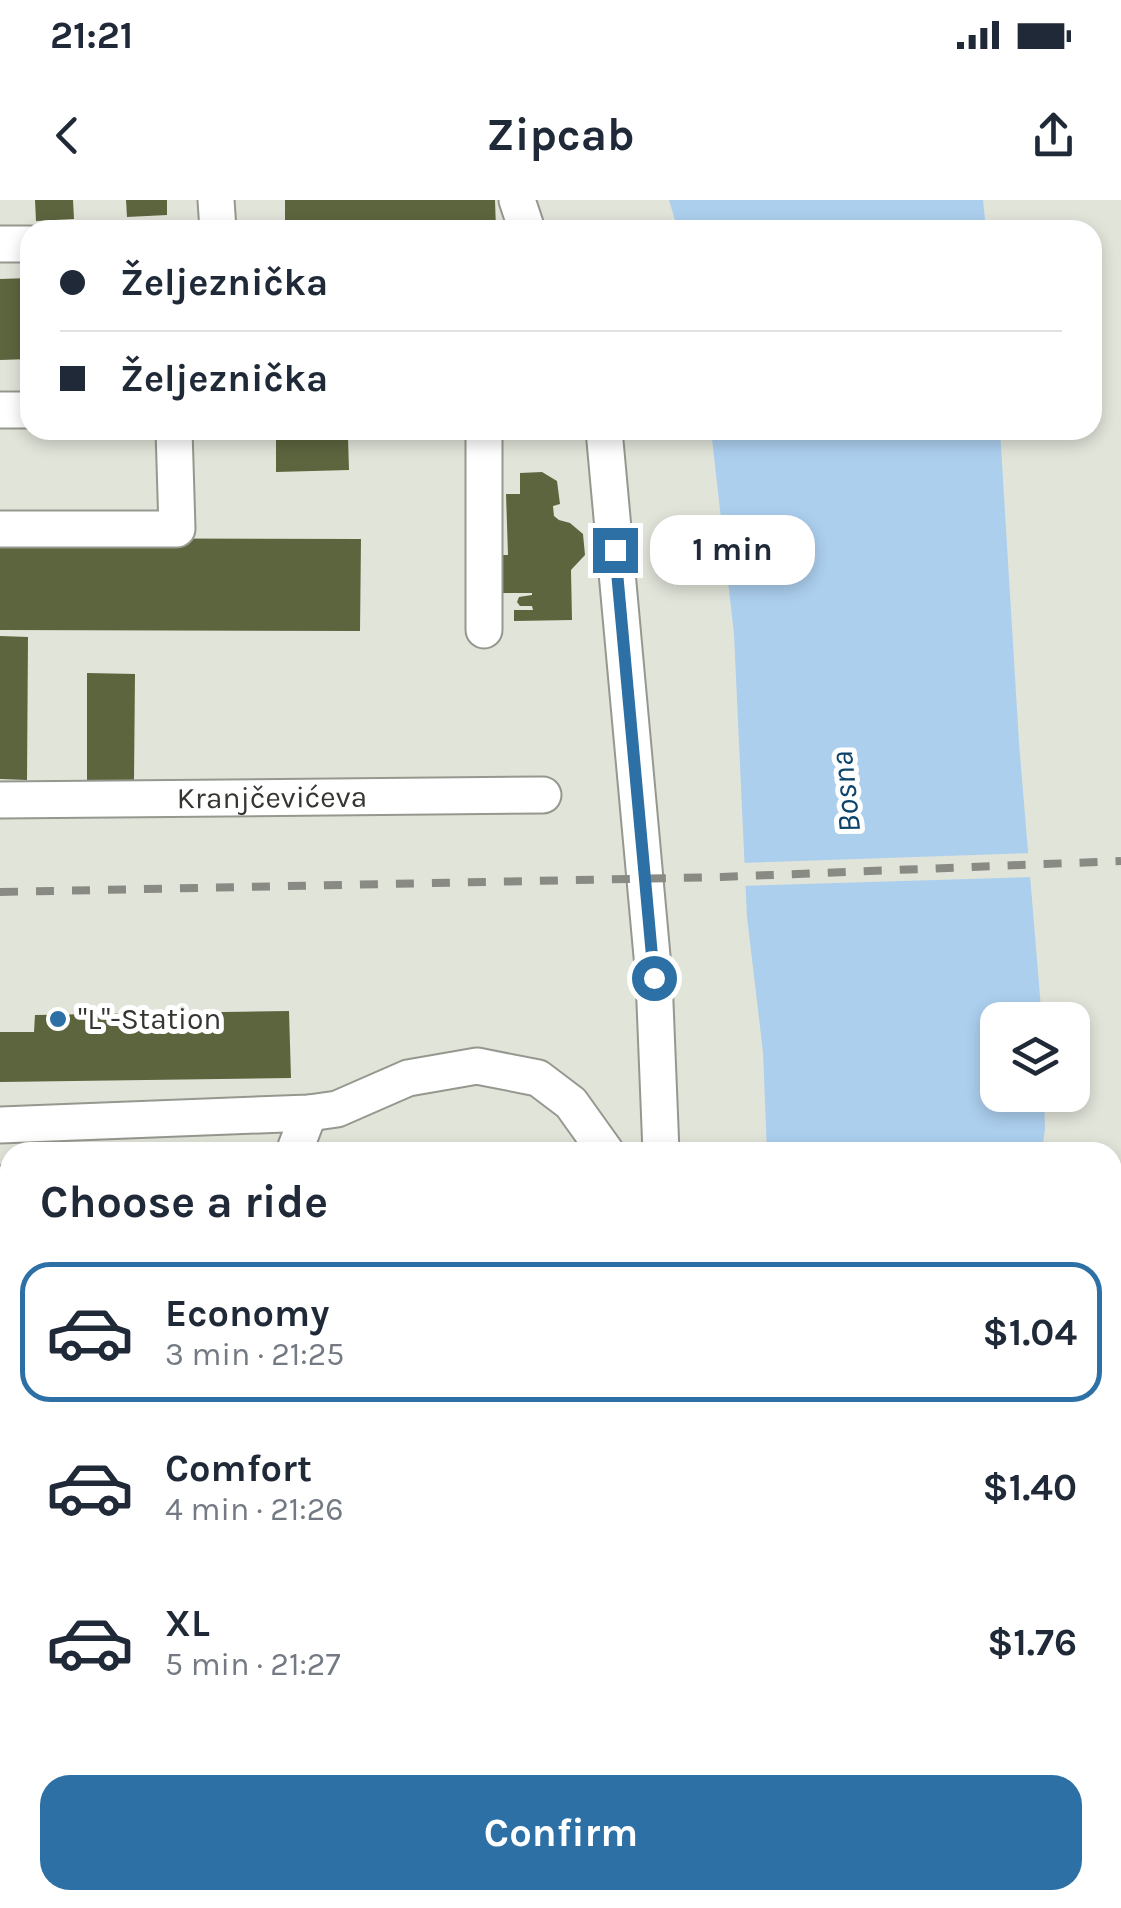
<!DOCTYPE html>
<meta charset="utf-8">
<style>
:root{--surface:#fff;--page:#f6f6f7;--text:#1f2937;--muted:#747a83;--line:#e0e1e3;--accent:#2d70a5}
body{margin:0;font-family:Karla,sans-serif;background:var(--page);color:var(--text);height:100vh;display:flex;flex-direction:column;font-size:38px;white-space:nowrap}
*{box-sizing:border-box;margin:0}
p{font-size:32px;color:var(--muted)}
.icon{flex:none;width:55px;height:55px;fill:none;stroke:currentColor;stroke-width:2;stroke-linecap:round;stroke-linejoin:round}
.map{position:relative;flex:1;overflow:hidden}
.details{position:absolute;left:0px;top:942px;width:1122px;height:768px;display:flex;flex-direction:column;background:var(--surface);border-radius:30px 30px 0 0;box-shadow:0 5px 15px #0003}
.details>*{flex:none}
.hud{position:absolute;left:20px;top:20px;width:1082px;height:220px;border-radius:30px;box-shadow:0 5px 15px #0003;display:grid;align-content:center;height:220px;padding:0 40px;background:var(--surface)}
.fabs{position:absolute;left:980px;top:802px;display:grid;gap:20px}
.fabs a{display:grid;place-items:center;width:110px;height:110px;border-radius:20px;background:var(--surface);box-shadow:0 5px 15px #0003;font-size:50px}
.end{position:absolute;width:45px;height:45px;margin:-22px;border:12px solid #2d70a5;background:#fff;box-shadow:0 0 0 5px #fff}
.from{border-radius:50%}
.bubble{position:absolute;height:70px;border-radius:30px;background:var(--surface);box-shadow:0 5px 15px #0003;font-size:32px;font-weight:700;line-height:70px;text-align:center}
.hud b{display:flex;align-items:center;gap:35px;height:95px;font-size:38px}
.hud b+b{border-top:2px solid var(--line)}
.hud i{width:25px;height:25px;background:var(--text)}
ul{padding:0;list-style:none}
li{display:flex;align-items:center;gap:30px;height:140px;margin:0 20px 15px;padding:0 20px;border:5px solid transparent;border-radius:30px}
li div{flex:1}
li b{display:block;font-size:38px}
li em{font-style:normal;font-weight:700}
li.current{border-color:var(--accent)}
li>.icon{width:90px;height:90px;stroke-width:1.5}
h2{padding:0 40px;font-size:45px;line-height:120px}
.primary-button{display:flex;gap:20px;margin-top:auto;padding:20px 40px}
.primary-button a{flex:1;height:115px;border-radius:30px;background:var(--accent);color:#fff;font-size:40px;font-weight:700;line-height:115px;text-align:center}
.status{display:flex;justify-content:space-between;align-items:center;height:70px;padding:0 50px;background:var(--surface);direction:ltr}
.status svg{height:28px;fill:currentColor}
header{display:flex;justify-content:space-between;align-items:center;height:130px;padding:0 40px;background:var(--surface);font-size:45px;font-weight:700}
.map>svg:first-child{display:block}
</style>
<div class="status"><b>21:21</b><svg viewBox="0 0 49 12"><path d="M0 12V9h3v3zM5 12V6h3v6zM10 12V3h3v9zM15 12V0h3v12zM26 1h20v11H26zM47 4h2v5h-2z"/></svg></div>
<header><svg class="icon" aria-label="back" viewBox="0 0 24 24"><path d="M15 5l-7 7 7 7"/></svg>Zipcab<svg class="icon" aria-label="share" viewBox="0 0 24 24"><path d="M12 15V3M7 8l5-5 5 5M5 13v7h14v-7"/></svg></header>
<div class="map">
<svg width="1121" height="1708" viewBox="0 0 1121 1708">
<rect width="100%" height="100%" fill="#e1e4d9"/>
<g fill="#b3bb9c">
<polygon points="0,1023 10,1032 10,1085 0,1085"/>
<polygon points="1113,1083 1121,1085 1121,1144 1113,1126"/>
</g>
<g fill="#accfee">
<polygon points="669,0 983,0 986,30 678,30"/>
<polygon points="711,230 1000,230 1019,543 1042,820 998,820 998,895 1044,895 1045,929 1042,952 767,952 763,852 747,717 734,434"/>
<polygon points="1113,1567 1121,1601 1121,1708 934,1708 930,1700 1112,1700"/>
</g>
<polygon fill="#e1e4d9" points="1034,653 1036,677 741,686 740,663"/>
<g fill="#5d653f">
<polygon points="35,0 73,0 74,19 36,21"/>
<polygon points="126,0 167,0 167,15 127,17"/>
<polygon points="285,0 495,0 496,30 285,30"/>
<polygon points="30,78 30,159 0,160 0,79"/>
<polygon points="348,238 349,270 276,272 276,239"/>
<polygon points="542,272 557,281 560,304 553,306 554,316 559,320 570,323 583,334 585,355 571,370 572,420 514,421 514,410 533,410 532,406 520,406 517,402 519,397 532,395 532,393 503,393 503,385 495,385 487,355 508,355 506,294 520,294 520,273"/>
<polygon points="0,338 361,339 360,431 0,430"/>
<polygon points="0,436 28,437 27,580 0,579"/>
<polygon points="87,473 135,474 134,580 87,580"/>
<polygon points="289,811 291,878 0,882 0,832 34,832 35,815"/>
<polygon points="573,945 574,952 522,952 522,948"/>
<polygon points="0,1261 10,1261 10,1326 0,1327"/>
<polygon points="10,1644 10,1700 58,1700 40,1708 0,1708 0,1648"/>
<polygon points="366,1700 424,1700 427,1708 369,1708"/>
<polygon points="503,1700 624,1700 628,1708 506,1708"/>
<polygon points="728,1700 790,1700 793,1708 731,1708"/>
</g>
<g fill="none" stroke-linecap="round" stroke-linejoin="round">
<g stroke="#95988e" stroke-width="39">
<g id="minor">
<polyline points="216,0 218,30"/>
<polyline points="517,0 527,30"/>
<polyline points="0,44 30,44"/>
<polyline points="0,210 30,210"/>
<polyline points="604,230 654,778 661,952"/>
<polyline points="0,329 177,329 174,230"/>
<polyline points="484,430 484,230"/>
<path id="s1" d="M0 600 543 595"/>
<polyline points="0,925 309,913 337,909 408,878 477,866 538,878 571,903 606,952"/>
<polyline points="294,952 309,913"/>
<polyline points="0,984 10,983"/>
<polyline points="0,1136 10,1135"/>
<polyline points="0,1206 10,1205"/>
<polyline points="352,1700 355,1708"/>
<polyline points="484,1700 487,1708"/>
<polyline points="646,1700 650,1708"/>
<polyline points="828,1700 832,1708"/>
<polyline points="94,1708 115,1700"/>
</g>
</g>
<use href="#minor" stroke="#fff" stroke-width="35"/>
<polyline stroke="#888a83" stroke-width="8" stroke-dasharray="18 18" stroke-linecap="butt" points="0,692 721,677 1121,661"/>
</g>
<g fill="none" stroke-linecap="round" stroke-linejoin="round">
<polyline stroke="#2d70a5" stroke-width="12" points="615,350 654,778"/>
</g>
<circle fill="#2d70a5" stroke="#fff" stroke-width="4" cx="58" cy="819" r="10"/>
<g text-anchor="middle" stroke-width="10" stroke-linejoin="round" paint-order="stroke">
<g font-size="30" fill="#353632" stroke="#fff">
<text dy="10" stroke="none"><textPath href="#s1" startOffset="272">Kranjčevićeva</textPath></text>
</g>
<g font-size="30" fill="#353632" stroke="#fff" text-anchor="start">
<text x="78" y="829">"L"-Station</text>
</g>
<g font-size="32" font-style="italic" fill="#0c436b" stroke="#fff">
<text transform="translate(845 592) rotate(-96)" y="11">Bosna</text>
</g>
</g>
</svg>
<div class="fabs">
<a><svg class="icon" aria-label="layers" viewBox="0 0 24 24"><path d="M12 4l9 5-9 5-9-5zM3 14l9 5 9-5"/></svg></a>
</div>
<i class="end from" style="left:654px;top:778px"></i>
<i class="end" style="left:615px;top:350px"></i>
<div class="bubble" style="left:650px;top:315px;width:165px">1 min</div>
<div class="hud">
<b><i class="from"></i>Željeznička</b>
<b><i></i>Željeznička</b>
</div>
<section class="details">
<h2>Choose a ride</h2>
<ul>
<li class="current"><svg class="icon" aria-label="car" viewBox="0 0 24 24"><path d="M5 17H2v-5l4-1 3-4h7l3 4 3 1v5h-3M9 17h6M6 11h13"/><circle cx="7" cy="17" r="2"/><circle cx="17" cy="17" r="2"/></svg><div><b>Economy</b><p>3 min · 21:25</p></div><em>$1.04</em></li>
<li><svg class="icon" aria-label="car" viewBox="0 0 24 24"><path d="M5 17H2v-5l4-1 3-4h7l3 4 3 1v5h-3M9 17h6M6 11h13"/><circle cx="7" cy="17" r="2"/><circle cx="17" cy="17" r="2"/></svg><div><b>Comfort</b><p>4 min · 21:26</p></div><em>$1.40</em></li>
<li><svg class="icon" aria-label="car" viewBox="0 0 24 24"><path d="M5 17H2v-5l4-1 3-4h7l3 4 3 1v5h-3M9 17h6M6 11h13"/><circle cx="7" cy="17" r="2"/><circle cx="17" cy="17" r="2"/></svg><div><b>XL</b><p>5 min · 21:27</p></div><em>$1.76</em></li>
</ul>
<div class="primary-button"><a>Confirm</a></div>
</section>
</div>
